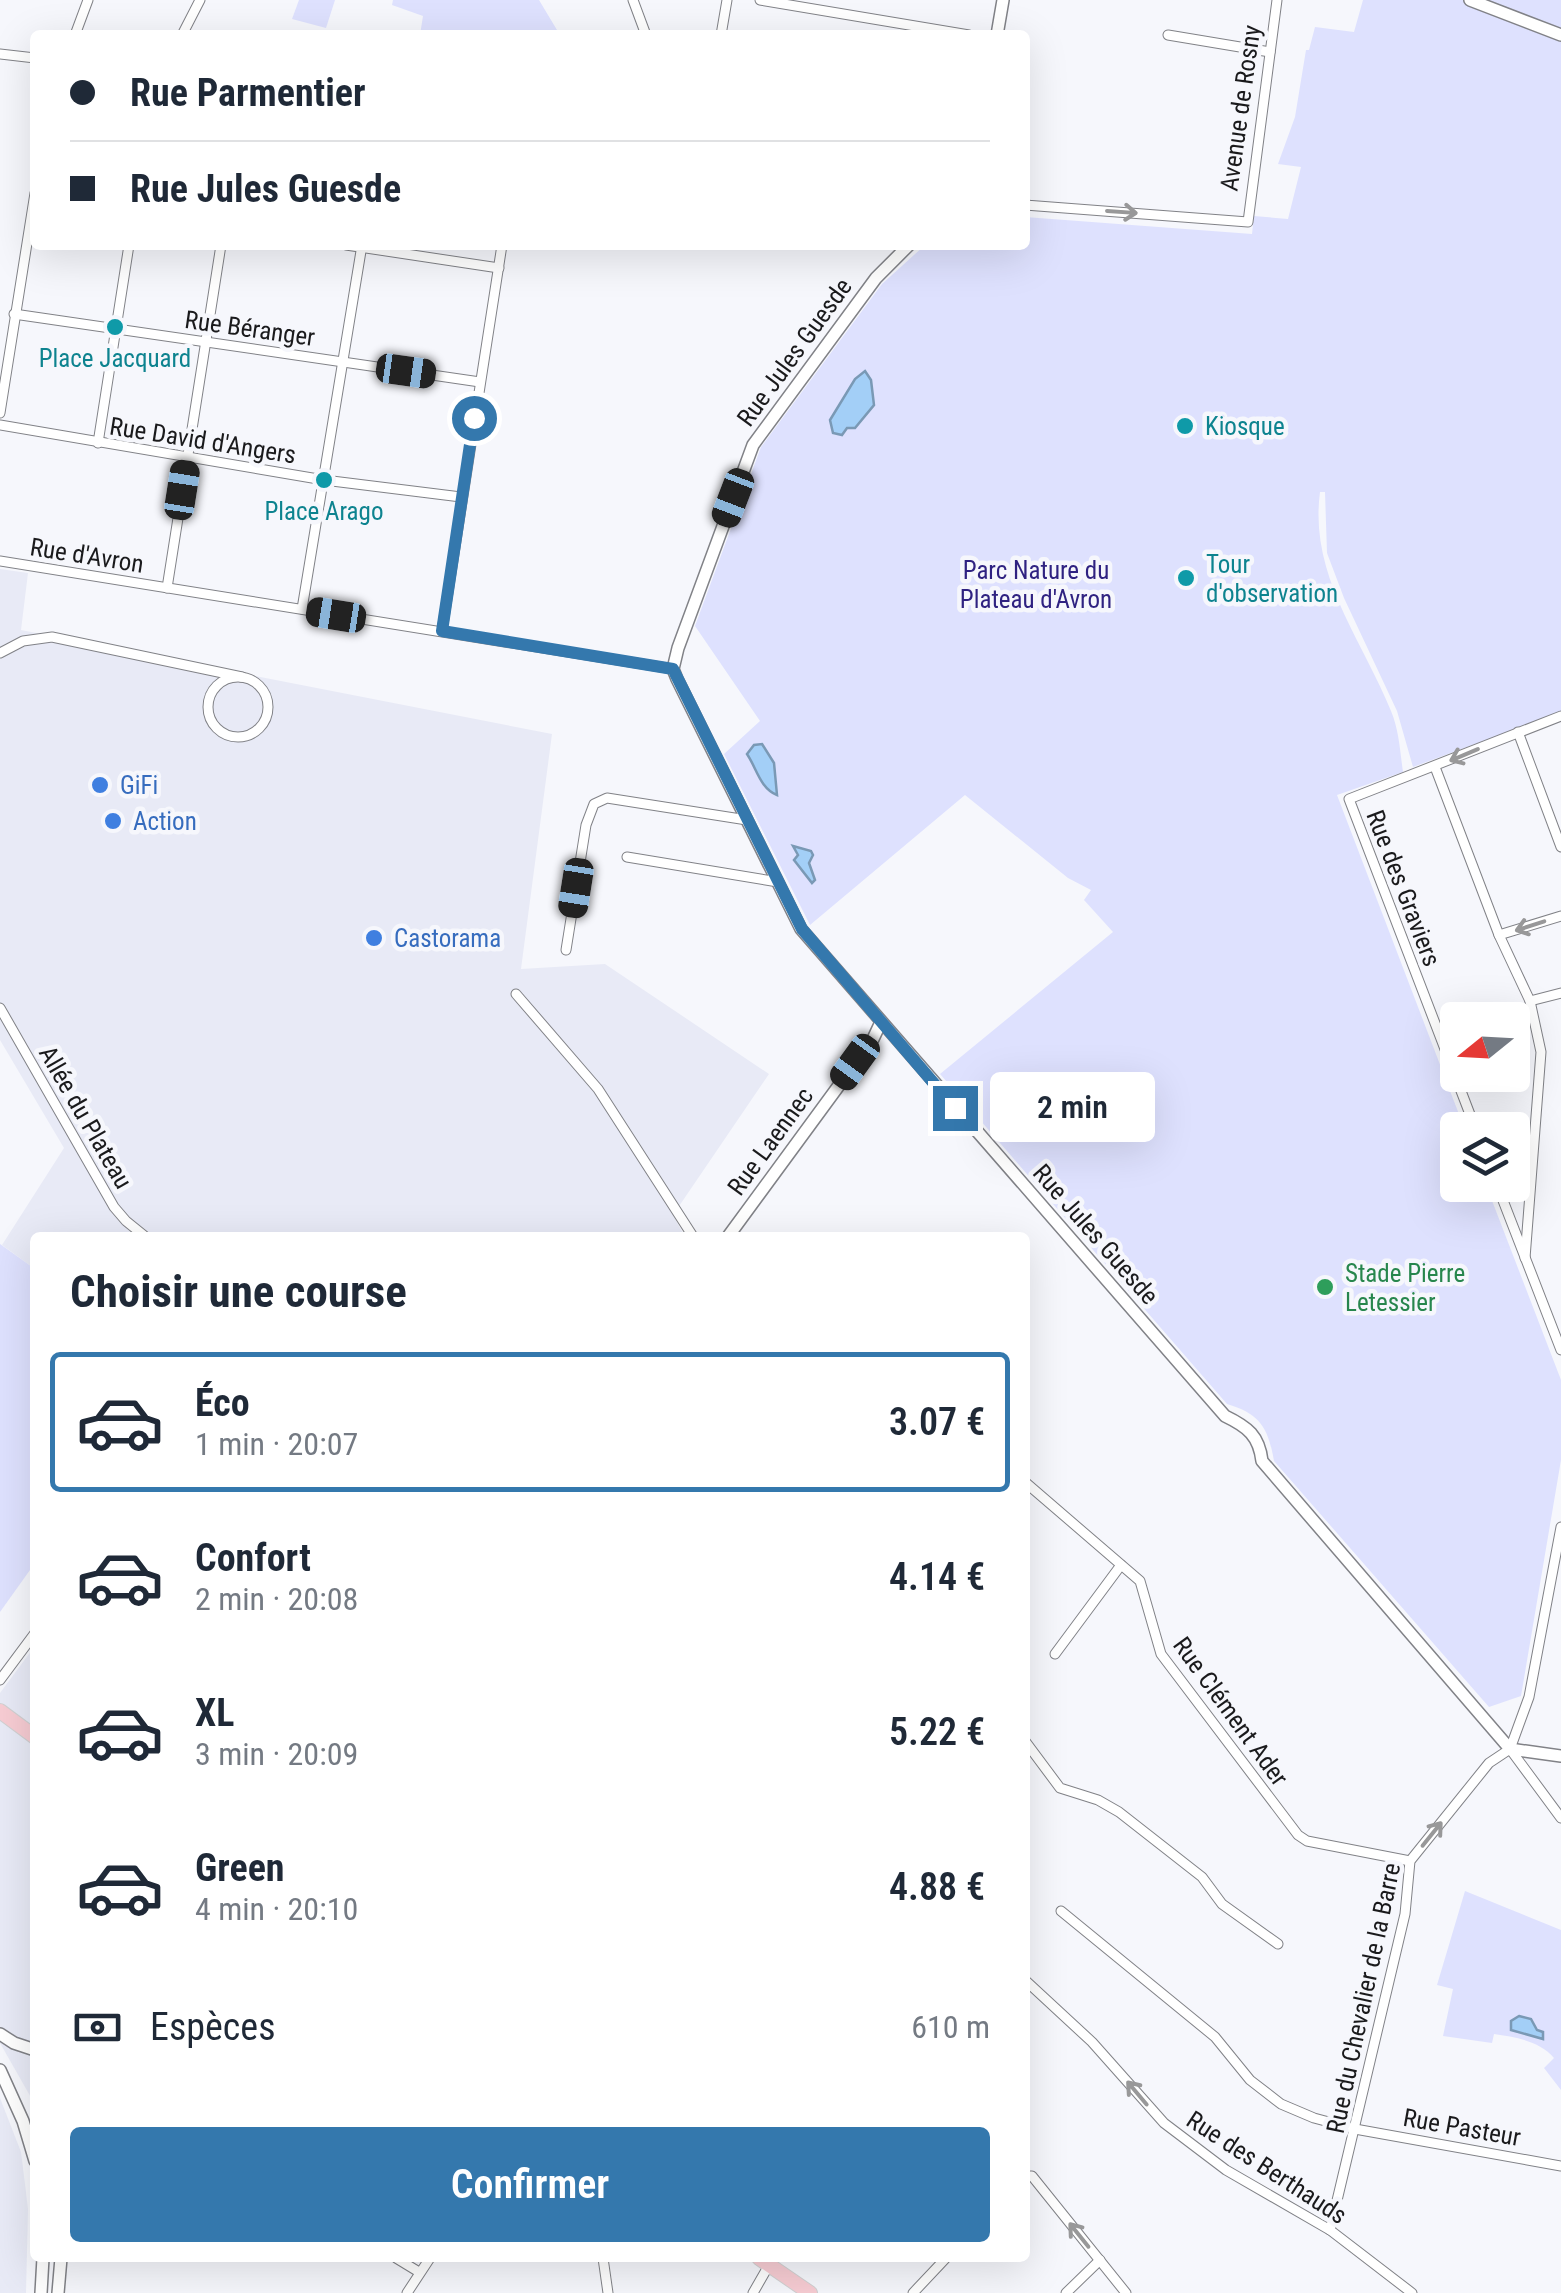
<!DOCTYPE html>
<html lang="fr">
<meta charset="utf-8">
<style>
:root{--surface:#fff;--page:#f2f2f3;--text:#1f2937;--muted:#747a83;--line:#e0e1e3;--accent:#3478ad}
body{margin:0;font-family:"Roboto Condensed",sans-serif;background:var(--page);color:var(--text);height:100vh;display:flex;flex-direction:column;font-size:38px;white-space:nowrap}
*{box-sizing:border-box;margin:0}
p{font-size:32px;color:var(--muted)}
.icon{flex:none;width:55px;height:55px;fill:none;stroke:currentColor;stroke-width:2;stroke-linecap:round;stroke-linejoin:round}
.map{position:relative;flex:1;overflow:hidden}
.sheet{position:absolute;left:30px;top:1232px;width:1000px;height:1030px;display:flex;flex-direction:column;background:var(--surface);border-radius:10px;box-shadow:0 10px 40px #0002}
.sheet>*{flex:none}
.banner{position:absolute;left:30px;top:30px;width:1000px;height:220px;border-radius:10px;box-shadow:0 10px 40px #0002;display:grid;align-content:center;height:220px;padding:0 40px;background:var(--surface)}
.needle{width:65px;rotate:252deg}
.tools{position:absolute;left:1440px;top:1002px;display:grid;gap:20px}
.tools a{display:grid;place-items:center;width:90px;height:90px;border-radius:10px;background:var(--surface);box-shadow:0 10px 40px #0002;font-size:50px}
.end{position:absolute;width:45px;height:45px;margin:-22px;border:12px solid #3478ad;background:#fff;box-shadow:0 0 0 5px #fff}
.from{border-radius:50%}
.bubble{position:absolute;height:70px;border-radius:10px;background:var(--surface);box-shadow:0 10px 40px #0002;font-size:32px;font-weight:600;line-height:70px;text-align:center}
.car{position:absolute;width:30px;height:60px;margin:-30px -15px;border-radius:12px;box-shadow:0 0 8px 2px #0007;background:linear-gradient(#222 24%,#8ab4d8 0 40%,#222 0 76%,#8ab4d8 0 86%,#222 0)}
.banner b{display:flex;align-items:center;gap:35px;height:95px;font-size:38px}
.banner b+b{border-top:2px solid var(--line)}
.banner i{width:25px;height:25px;background:var(--text)}
ul{padding:0;list-style:none}
li{display:flex;align-items:center;gap:30px;height:140px;margin:0 20px 15px;padding:0 20px;border:5px solid transparent;border-radius:10px}
li div{flex:1}
li b{display:block;font-size:38px}
li em{font-style:normal;font-weight:600}
li.current{border-color:var(--accent)}
li>.icon{width:90px;height:90px;stroke-width:1.5}
h2{padding:0 40px;font-size:45px;line-height:120px}
.pay{display:flex;align-items:center;gap:25px;height:110px;padding:0 40px;font-size:38px}
.pay p{margin-inline-start:auto}
.primary-button{display:flex;gap:20px;margin-top:auto;padding:20px 40px}
.primary-button a{flex:1;height:115px;border-radius:10px;background:var(--accent);color:#fff;font-size:40px;font-weight:600;line-height:115px;text-align:center}
.map>svg:first-child{display:block}
</style>
<div class="map">
<svg width="1561" height="2293" viewBox="0 0 1561 2293">
<rect width="100%" height="100%" fill="#f6f7fc"/>
<g fill="#e8eaf6">
<polygon points="0,569 28,573 21,630 552,734 521,969 605,964 769,1074 673,1215 685,1237 35,1238 35,1269 2,1245 64,1148 0,1040"/>
<polygon points="35,1646 35,2099 33,2101 0,2043 0,1693"/>
<polygon points="0,2098 21,2152 28,2209 26,2293 0,2293"/>
</g>
<g fill="#dee1fe">
<polygon points="299,0 335,0 326,28 292,19"/>
<polygon points="393,0 539,0 560,35 420,35 423,16 392,5"/>
<path d="M1363 0H1561V712L1413 767 1397 711 1344 598 1327 553 1325 492H1320C1309 575 1361 637 1391 711 1399 730 1400 751 1403 772L1337 795 1465 1130H1458V1185H1486L1561 1380V1460L1521 1696 1489 1707 1274 1461C1268 1427 1260 1414 1227 1404L940 1074 1113 932 1084 900 1091 890 1068 878 965 795 810 925 724 754 760 721 695 626 761 447 882 284 925 245H1025V217L1252 234 1254 216 1288 219 1301 167 1278 164 1295 117 1306 50H1309L1315 27 1354 32Z"/>
<polygon points="0,1244 35,1269 35,1563 0,1612"/>
<path d="M1465 1891 1561 1930V2090L1544 2068 1554 2058C1540 2041 1515 2037 1494 2034L1492 2043 1443 2036 1453 1989 1437 1985Z"/>
</g>
<g fill="#a3cff7" stroke="#7a99b5" stroke-width="2.5">
<polygon points="865,371 871,380 874,405 855,428 847,428 842,435 833,433 830,420 855,379"/>
<path d="M762 744 774 763 777 795C760 788 757 769 747 754L754 745Z"/>
<polygon points="793,846 811,851 813,855 809,863 815,880 812,883 794,860 798,855"/>
<polygon points="1519,2016 1531,2019 1537,2030 1543,2032 1543,2039 1511,2030 1511,2021"/>
</g>
<g fill="none" stroke-linecap="round" stroke-linejoin="round">
<g stroke="#818287" stroke-width="11">
<g id="street">
<polyline points="633,0 646,35"/>
<polyline points="760,0 969,35"/>
<polyline points="75,35 88,0"/>
<polyline points="182,35 200,0"/>
<polyline points="721,35 727,0"/>
<polyline points="1168,35 1270,52"/>
<polyline points="0,54 35,58"/>
<polyline points="1025,205 1248,222 1277,0"/>
<polyline points="346,245 499,268"/>
<polyline points="14,314 480,382"/>
<polyline points="0,413 35,193"/>
<polyline points="0,425 324,480 461,497"/>
<polyline points="98,443 129,245"/>
<polyline points="0,561 673,669"/>
<polyline points="167,588 221,245"/>
<polyline points="302,609 362,245"/>
<polyline points="442,631 502,245"/>
<polyline points="0,653 23,641 52,637 242,677"/>
<circle cx="238" cy="707" r="30"/>
<polyline points="1518,732 1561,847"/>
<polyline points="1435,767 1499,935 1530,1001 1541,1052 1525,1258"/>
<polyline points="627,857 778,882"/>
<polyline points="1499,935 1561,916"/>
<polyline points="566,950 586,825 594,804 607,798 747,820"/>
<polyline points="516,994 598,1089 694,1238"/>
<polyline points="1530,1001 1561,993"/>
<polyline points="0,1008 114,1207 126,1221 147,1238"/>
<polyline points="1476,1130 1349,799 1561,716"/>
<polyline points="1497,1185 1561,1350"/>
<polyline points="1025,1482 1140,1581 1161,1654 1298,1835 1307,1841 1410,1861"/>
<polyline points="1055,1654 1121,1565"/>
<polyline points="0,1680 35,1633"/>
<polyline points="1025,1741 1060,1788 1098,1800 1119,1812 1202,1877 1222,1904 1278,1944"/>
<polyline points="1510,1749 1529,1697 1561,1527"/>
<polyline points="1510,1749 1561,1818"/>
<polyline points="1061,1911 1215,2037 1250,2080 1281,2104 1314,2118 1355,2129 1561,2166"/>
<polyline points="1025,1980 1092,2042 1164,2123 1226,2170 1330,2230 1412,2293"/>
<polyline points="1025,2176 1032,2176 1126,2293"/>
<polyline points="1330,2230 1405,1914 1410,1861 1489,1763 1510,1749"/>
<polyline points="396,2258 419,2272"/>
<polyline points="603,2258 608,2293"/>
<polyline points="407,2293 430,2258"/>
<polyline points="753,2293 769,2265"/>
<polyline points="913,2293 946,2258"/>
<polyline points="1066,2293 1100,2260"/>
</g>
</g>
<g stroke="#818287" stroke-width="14">
<g id="secondary">
<polyline points="1470,0 1561,35"/>
<polyline points="997,35 1003,0"/>
<path d="M909 245 876 278 753 445 678 648 673 669 677 679 801 929 1225 1416C1248 1427 1259 1436 1262 1461L1510 1749 1561 1756"/>
<polyline points="727,1238 873,1039 881,1022"/>
<polyline points="0,2034 14,2043 35,2050"/>
<polyline points="0,2070 23,2121 35,2161"/>
<polyline points="41,2293 43,2258"/>
<polyline points="58,2293 61,2258"/>
</g>
</g>
<g stroke="#d1d1d2" stroke-width="16">
<g id="primary">
<polyline points="0,1711 35,1737"/>
<polyline points="759,2258 810,2293"/>
</g>
</g>
<use href="#street" stroke="#fff" stroke-width="9"/>
<use href="#secondary" stroke="#fff" stroke-width="11"/>
<use href="#primary" stroke="#f7ccd3" stroke-width="14"/>
</g>
<defs><path id="oneway-shaft" d="M-6 0H5M1.5-3L5.5 0L1.5 3" fill="none" stroke-width="1.6" stroke-linecap="round" stroke-linejoin="round" transform="scale(2.5)"/></defs>
<g stroke="#989899">
<use href="#oneway-shaft" transform="translate(1122 212) rotate(4)"/>
<use href="#oneway-shaft" transform="translate(1464 755) rotate(157)"/>
<use href="#oneway-shaft" transform="translate(1530 926) rotate(162)"/>
<use href="#oneway-shaft" transform="translate(1432 1834) rotate(-51)"/>
<use href="#oneway-shaft" transform="translate(1137 2093) rotate(-130)"/>
<use href="#oneway-shaft" transform="translate(1079 2235) rotate(-129)"/>
</g>
<g fill="none" stroke-linecap="round" stroke-linejoin="round">
<polyline stroke="#3478ad" stroke-width="12" points="474,418 442,631 673,669 802,929 955,1108"/>
</g>
<g fill="#0f9aa8" stroke="#f6f7fc" stroke-width="4">
<circle cx="115" cy="327" r="10"/>
<circle cx="1185" cy="426" r="10"/>
<circle cx="324" cy="480" r="10"/>
<circle cx="1186" cy="578" r="10"/>
</g>
<g fill="#3f7fe0" stroke="#f6f7fc" stroke-width="4">
<circle cx="100" cy="785" r="10"/>
<circle cx="113" cy="821" r="10"/>
<circle cx="374" cy="938" r="10"/>
</g>
<circle fill="#2e9e5b" stroke="#f6f7fc" stroke-width="4" cx="1325" cy="1287" r="10"/>
<g text-anchor="middle" stroke-width="9" stroke-linejoin="round" paint-order="stroke">
<g font-size="25" fill="#1a1a1c" stroke="#f6f7fc">
<text transform="translate(1240 108) rotate(-82)" y="9">Avenue de Rosny</text>
<text transform="translate(250 328) rotate(8)" y="9">Rue Béranger</text>
<text transform="translate(794 352) rotate(-54)" y="9">Rue Jules Guesde</text>
<text transform="translate(203 440) rotate(9)" y="9">Rue David d'Angers</text>
<text transform="translate(87 555) rotate(9)" y="9">Rue d'Avron</text>
<text transform="translate(1404 888) rotate(69)" y="9">Rue des Graviers</text>
<text transform="translate(86 1117) rotate(60)" y="9">Allée du Plateau</text>
<text transform="translate(770 1141) rotate(-54)" y="9">Rue Laennec</text>
<text transform="translate(1096 1234) rotate(49)" y="9">Rue Jules Guesde</text>
<text transform="translate(1231 1711) rotate(54)" y="9">Rue Clément Ader</text>
<text transform="translate(1363 1998) rotate(-78)" y="9">Rue du Chevalier de la Barre</text>
<text transform="translate(1462 2127) rotate(10)" y="9">Rue Pasteur</text>
<text transform="translate(1267 2167) rotate(33)" y="9">Rue des Berthauds</text>
</g>
<g font-size="25" fill="#0d838f" stroke="#f6f7fc">
<text x="115" y="367">Place Jacquard</text>
<text x="1205" y="435" text-anchor="start">Kiosque</text>
<text x="324" y="520">Place Arago</text>
<text x="1206" y="573" text-anchor="start">Tour<tspan x="1206" dy="29">d'observation</tspan></text>
</g>
<g font-size="25" fill="#2f2281" stroke="#f6f7fc">
<text x="1036" y="579">Parc Nature du<tspan x="1036" dy="29">Plateau d'Avron</tspan></text>
</g>
<g font-size="25" fill="#366cbe" stroke="#f6f7fc" text-anchor="start">
<text x="120" y="794">GiFi</text>
<text x="133" y="830">Action</text>
<text x="394" y="947">Castorama</text>
</g>
<g font-size="25" fill="#27864d" stroke="#f6f7fc" text-anchor="start">
<text x="1345" y="1282">Stade Pierre<tspan x="1345" dy="29">Letessier</tspan></text>
</g>
</g>
</svg>
<div class="tools">
<a><svg class="needle" viewBox="-14 -14 28 28"><path d="M0-13l5 13h-10z" fill="#e53935"/><path d="M0 13l5-13h-10z" fill="#747a83"/></svg></a>
<a><svg class="icon" aria-label="layers" viewBox="0 0 24 24"><path d="M12 4l9 5-9 5-9-5zM3 14l9 5 9-5"/></svg></a>
</div>
<i class="end from" style="left:474px;top:418px"></i>
<i class="end" style="left:955px;top:1108px"></i>
<div class="bubble" style="left:990px;top:1072px;width:165px">2 min</div>
<i class="car" style="left:406px;top:371px;rotate:98deg"></i>
<i class="car" style="left:182px;top:490px;rotate:9deg"></i>
<i class="car" style="left:733px;top:498px;rotate:201deg"></i>
<i class="car" style="left:336px;top:615px;rotate:279deg"></i>
<i class="car" style="left:576px;top:888px;rotate:189deg"></i>
<i class="car" style="left:855px;top:1062px;rotate:216deg"></i>
<div class="banner">
<b><i class="from"></i>Rue Parmentier</b>
<b><i></i>Rue Jules Guesde</b>
</div>
<section class="sheet">
<h2>Choisir une course</h2>
<ul>
<li class="current"><svg class="icon" aria-label="car" viewBox="0 0 24 24"><path d="M5 17H2v-5l4-1 3-4h7l3 4 3 1v5h-3M9 17h6M6 11h13"/><circle cx="7" cy="17" r="2"/><circle cx="17" cy="17" r="2"/></svg><div><b>Éco</b><p>1 min · 20:07</p></div><em>3.07 €</em></li>
<li><svg class="icon" aria-label="car" viewBox="0 0 24 24"><path d="M5 17H2v-5l4-1 3-4h7l3 4 3 1v5h-3M9 17h6M6 11h13"/><circle cx="7" cy="17" r="2"/><circle cx="17" cy="17" r="2"/></svg><div><b>Confort</b><p>2 min · 20:08</p></div><em>4.14 €</em></li>
<li><svg class="icon" aria-label="car" viewBox="0 0 24 24"><path d="M5 17H2v-5l4-1 3-4h7l3 4 3 1v5h-3M9 17h6M6 11h13"/><circle cx="7" cy="17" r="2"/><circle cx="17" cy="17" r="2"/></svg><div><b>XL</b><p>3 min · 20:09</p></div><em>5.22 €</em></li>
<li><svg class="icon" aria-label="car" viewBox="0 0 24 24"><path d="M5 17H2v-5l4-1 3-4h7l3 4 3 1v5h-3M9 17h6M6 11h13"/><circle cx="7" cy="17" r="2"/><circle cx="17" cy="17" r="2"/></svg><div><b>Green</b><p>4 min · 20:10</p></div><em>4.88 €</em></li>
</ul>
<div class="pay"><svg class="icon" aria-label="cash" viewBox="0 0 24 24"><path d="M3 7h18v10H3z"/><circle cx="12" cy="12" r="2"/></svg>Espèces<p>610 m</p></div>
<div class="primary-button"><a>Confirmer</a></div>
</section>
</div>
